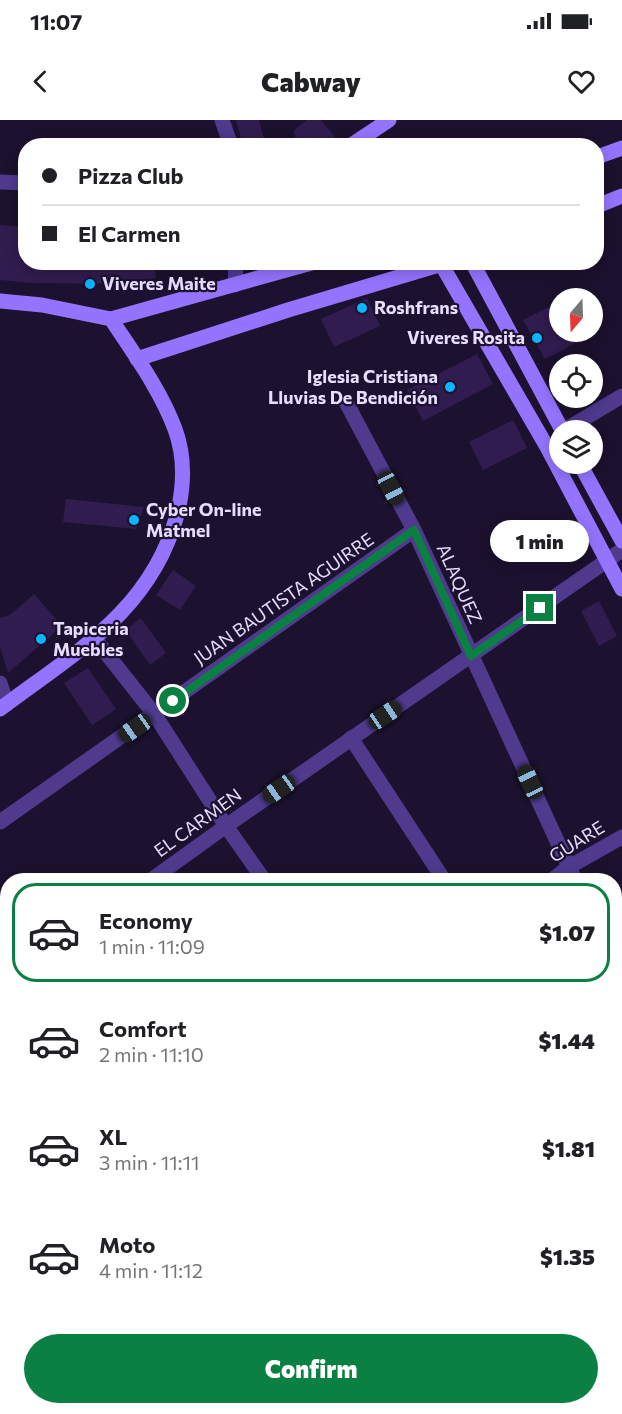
<!DOCTYPE html>
<meta charset="utf-8">
<style>
:root{--surface:#fff;--page:#f2f2f2;--text:#202124;--muted:#757577;--line:#e0e0e0;--accent:#0b8043}
body{margin:0;font-family:Commissioner,sans-serif;background:var(--page);color:var(--text);height:100vh;display:flex;flex-direction:column;font-size:22px;white-space:nowrap}
*{box-sizing:border-box;margin:0}
p{font-size:20px;color:var(--muted)}
.icon{flex:none;width:33px;height:33px;fill:none;stroke:currentColor;stroke-width:2;stroke-linecap:round;stroke-linejoin:round}
.map{position:relative;flex:1;overflow:hidden}
.side{position:absolute;left:0px;top:753px;width:622px;height:542px;display:flex;flex-direction:column;background:var(--surface);border-radius:24px 24px 0 0;box-shadow:0 3px 15px #0003}
.side>*{flex:none}
.guide{position:absolute;left:18px;top:18px;width:586px;height:132px;border-radius:24px;box-shadow:0 3px 15px #0003;display:grid;align-content:center;height:132px;padding:0 24px;background:var(--surface)}
.needle{width:39px;rotate:199deg}
.tools{position:absolute;left:549px;top:168px;display:grid;gap:12px}
.tools a{display:grid;place-items:center;width:54px;height:54px;border-radius:50%;background:var(--surface);box-shadow:0 3px 15px #0003;font-size:30px}
.end{position:absolute;width:27px;height:27px;margin:-14px;border:8px solid #0b8043;background:#fff;box-shadow:0 0 0 3px #fff}
.from{border-radius:50%}
.bubble{position:absolute;height:42px;border-radius:21px;background:var(--surface);box-shadow:0 3px 15px #0003;font-size:20px;font-weight:800;line-height:42px;text-align:center}
.car{position:absolute;width:18px;height:36px;margin:-18px -9px;border-radius:8px;box-shadow:0 0 4px 2px #0007;background:linear-gradient(#222 24%,#8ab4d8 0 40%,#222 0 76%,#8ab4d8 0 86%,#222 0)}
.guide b{display:flex;align-items:center;gap:21px;height:57px;font-size:22px}
.guide b+b{border-top:2px solid var(--line)}
.guide i{width:15px;height:15px;background:var(--text)}
ul{padding:10px 0 0;list-style:none}
li{display:flex;align-items:center;gap:18px;height:99px;margin:0 12px 9px;padding:0 12px;border:3px solid transparent;border-radius:24px}
li div{flex:1}
li b{display:block;font-size:22px}
li em{font-style:normal;font-weight:800}
li.active{border-color:var(--accent)}
li>.icon{width:54px;height:54px;stroke-width:1.5}
.action{display:flex;gap:12px;margin-top:auto;padding:12px 24px}
.action a{flex:1;height:69px;border-radius:36px;background:var(--accent);color:#fff;font-size:24px;font-weight:800;line-height:69px;text-align:center}
.status{display:flex;justify-content:space-between;align-items:center;height:42px;padding:0 30px;background:var(--surface);direction:ltr}
.status svg{height:16px;fill:currentColor}
header{display:flex;justify-content:space-between;align-items:center;height:78px;padding:0 24px;background:var(--surface);font-size:27px;font-weight:800}
.map>svg:first-child{display:block}
</style>
<div class="status"><b>11:07</b><svg viewBox="0 0 49 12"><path d="M0 12V9h3v3zM5 12V6h3v6zM10 12V3h3v9zM15 12V0h3v12zM26 1h20v11H26zM47 4h2v5h-2z"/></svg></div>
<header><svg class="icon" aria-label="back" viewBox="0 0 24 24"><path d="M15 5l-7 7 7 7"/></svg>Cabway<svg class="icon" aria-label="heart" viewBox="0 0 24 24"><path d="M12 20l-8-8c-3-5 5-10 8-4 3-6 11-1 8 4z"/></svg></header>
<div class="map">
<svg width="622" height="1294" viewBox="0 0 622 1294">
<rect width="100%" height="100%" fill="#1c112e"/>
<g fill="#311c4f">
<polygon points="236,0 259,0 266,26 243,26"/>
<polygon points="307,0 321,0 335,17 323,26 296,26 294,10"/>
<polygon points="0,105 25,107 21,142 81,144 154,142 156,158 97,164 32,163 0,160"/>
<polygon points="367,178 380,206 334,227 321,199"/>
<polygon points="560,181 560,212 597,212 545,239 523,200"/>
<polygon points="477,234 493,264 423,301 407,270"/>
<polygon points="513,300 527,328 483,350 469,322"/>
<polygon points="66,379 144,387 136,409 63,402"/>
<polygon points="173,450 196,466 180,490 156,475"/>
<polygon points="34,474 62,506 8,553 0,527 0,498 10,495"/>
<polygon points="599,481 617,516 599,526 581,491"/>
<polygon points="141,498 166,533 150,545 125,510"/>
<polygon points="88,548 116,589 92,605 64,563"/>
</g>
<g fill="none" stroke-linecap="round" stroke-linejoin="round">
<g stroke="#4f3a8e" stroke-width="15">
<polyline points="222,0 231,26"/>
<polyline points="0,62 26,63"/>
<polyline points="235,165 236,142"/>
<polyline points="347,284 414,410 575,760"/>
<polyline points="565,310 622,276"/>
<polyline points="95,519 155,595 226,706 264,760"/>
<polyline points="0,563 7,584"/>
<polyline points="351,618 444,760"/>
<polyline points="0,702 414,410"/>
<polyline points="151,760 226,706 622,430"/>
<polyline points="552,760 569,747 622,717"/>
<polyline points="615,842 622,856"/>
<polyline points="0,871 8,866"/>
<polyline points="615,1013 622,1025"/>
<polyline points="0,1043 8,1038"/>
<polyline points="0,1064 8,1078"/>
<polyline points="0,1137 8,1133"/>
<polyline points="615,1185 622,1182"/>
<polyline points="124,1287 128,1294"/>
<polyline points="502,1287 504,1294"/>
<polyline points="368,1294 388,1287"/>
</g>
<g stroke="#9474ff" stroke-width="15">
<polyline points="350,26 389,0"/>
<polyline points="597,37 622,28"/>
<polyline points="597,86 622,76"/>
<polyline points="440,142 547,327 622,469"/>
<polyline points="472,142 562,310"/>
<path d="M0 181 42 185 111 199C134 234 160 269 175 309 185 336 184 367 177 395 151 491 74 533 0 589"/>
<polyline points="111,199 315,142"/>
<polyline points="137,239 288,190 449,142"/>
<polyline points="580,344 622,421"/>
</g>
</g>
<g fill="none" stroke-linecap="round" stroke-linejoin="round">
<polyline stroke="#0b8043" stroke-width="8" points="173,581 414,410 471,536 540,488"/>
</g>
<g fill="#09b5ff" stroke="#1c112e" stroke-width="2">
<circle cx="90" cy="164" r="6"/>
<circle cx="362" cy="188" r="6"/>
<circle cx="537" cy="218" r="6"/>
<circle cx="450" cy="267" r="6"/>
<circle cx="134" cy="400" r="6"/>
<circle cx="41" cy="519" r="6"/>
</g>
<g text-anchor="middle" stroke-width="4.5" stroke-linejoin="round" paint-order="stroke">
<g font-size="18" font-weight="bold" fill="#e8ddff" stroke="#1c112e" text-anchor="start">
<text x="102" y="170">Viveres Maite</text>
<text x="374" y="194">Roshfrans</text>
<text x="525" y="224" text-anchor="end">Viveres Rosita</text>
<text x="438" y="263" text-anchor="end">Iglesia Cristiana<tspan x="438" dy="21">Lluvias De Bendición</tspan></text>
<text x="146" y="396">Cyber On-line<tspan x="146" dy="21">Matmel</tspan></text>
<text x="53" y="515">Tapiceria<tspan x="53" dy="21">Muebles</tspan></text>
</g>
<g font-size="18" fill="#e8ddff" stroke="#1c112e">
<text transform="translate(459 464) rotate(66)" y="6">ALAQUEZ</text>
<text transform="translate(284 479) rotate(-35)" y="6">JUAN BAUTISTA AGUIRRE</text>
<text transform="translate(198 703) rotate(-36)" y="6">EL CARMEN</text>
<text transform="translate(577 722) rotate(-32)" y="6">GUARE</text>
</g>
</g>
</svg>
<div class="tools">
<a><svg class="needle" viewBox="-14 -14 28 28"><path d="M0-13l5 13h-10z" fill="#e53935"/><path d="M0 13l5-13h-10z" fill="#757577"/></svg></a>
<a><svg class="icon" aria-label="locate" viewBox="0 0 24 24"><circle cx="12" cy="12" r="6"/><path d="M12 2v4M12 18v4M2 12h4M18 12h4"/></svg></a>
<a><svg class="icon" aria-label="layers" viewBox="0 0 24 24"><path d="M12 4l9 5-9 5-9-5zM3 14l9 5 9-5"/></svg></a>
</div>
<i class="end from" style="left:173px;top:581px"></i>
<i class="end" style="left:540px;top:488px"></i>
<div class="bubble" style="left:490px;top:400px;width:99px">1 min</div>
<i class="car" style="left:391px;top:368px;rotate:152deg"></i>
<i class="car" style="left:385px;top:595px;rotate:56deg"></i>
<i class="car" style="left:135px;top:608px;rotate:235deg"></i>
<i class="car" style="left:530px;top:662px;rotate:335deg"></i>
<i class="car" style="left:279px;top:669px;rotate:235deg"></i>
<div class="guide">
<b><i class="from"></i>Pizza Club</b>
<b><i></i>El Carmen</b>
</div>
<section class="side">
<ul>
<li class="active"><svg class="icon" aria-label="car" viewBox="0 0 24 24"><path d="M5 17H2v-5l4-1 3-4h7l3 4 3 1v5h-3M9 17h6M6 11h13"/><circle cx="7" cy="17" r="2"/><circle cx="17" cy="17" r="2"/></svg><div><b>Economy</b><p>1 min · 11:09</p></div><em>$1.07</em></li>
<li><svg class="icon" aria-label="car" viewBox="0 0 24 24"><path d="M5 17H2v-5l4-1 3-4h7l3 4 3 1v5h-3M9 17h6M6 11h13"/><circle cx="7" cy="17" r="2"/><circle cx="17" cy="17" r="2"/></svg><div><b>Comfort</b><p>2 min · 11:10</p></div><em>$1.44</em></li>
<li><svg class="icon" aria-label="car" viewBox="0 0 24 24"><path d="M5 17H2v-5l4-1 3-4h7l3 4 3 1v5h-3M9 17h6M6 11h13"/><circle cx="7" cy="17" r="2"/><circle cx="17" cy="17" r="2"/></svg><div><b>XL</b><p>3 min · 11:11</p></div><em>$1.81</em></li>
<li><svg class="icon" aria-label="car" viewBox="0 0 24 24"><path d="M5 17H2v-5l4-1 3-4h7l3 4 3 1v5h-3M9 17h6M6 11h13"/><circle cx="7" cy="17" r="2"/><circle cx="17" cy="17" r="2"/></svg><div><b>Moto</b><p>4 min · 11:12</p></div><em>$1.35</em></li>
</ul>
<div class="action"><a>Confirm</a></div>
</section>
</div>
